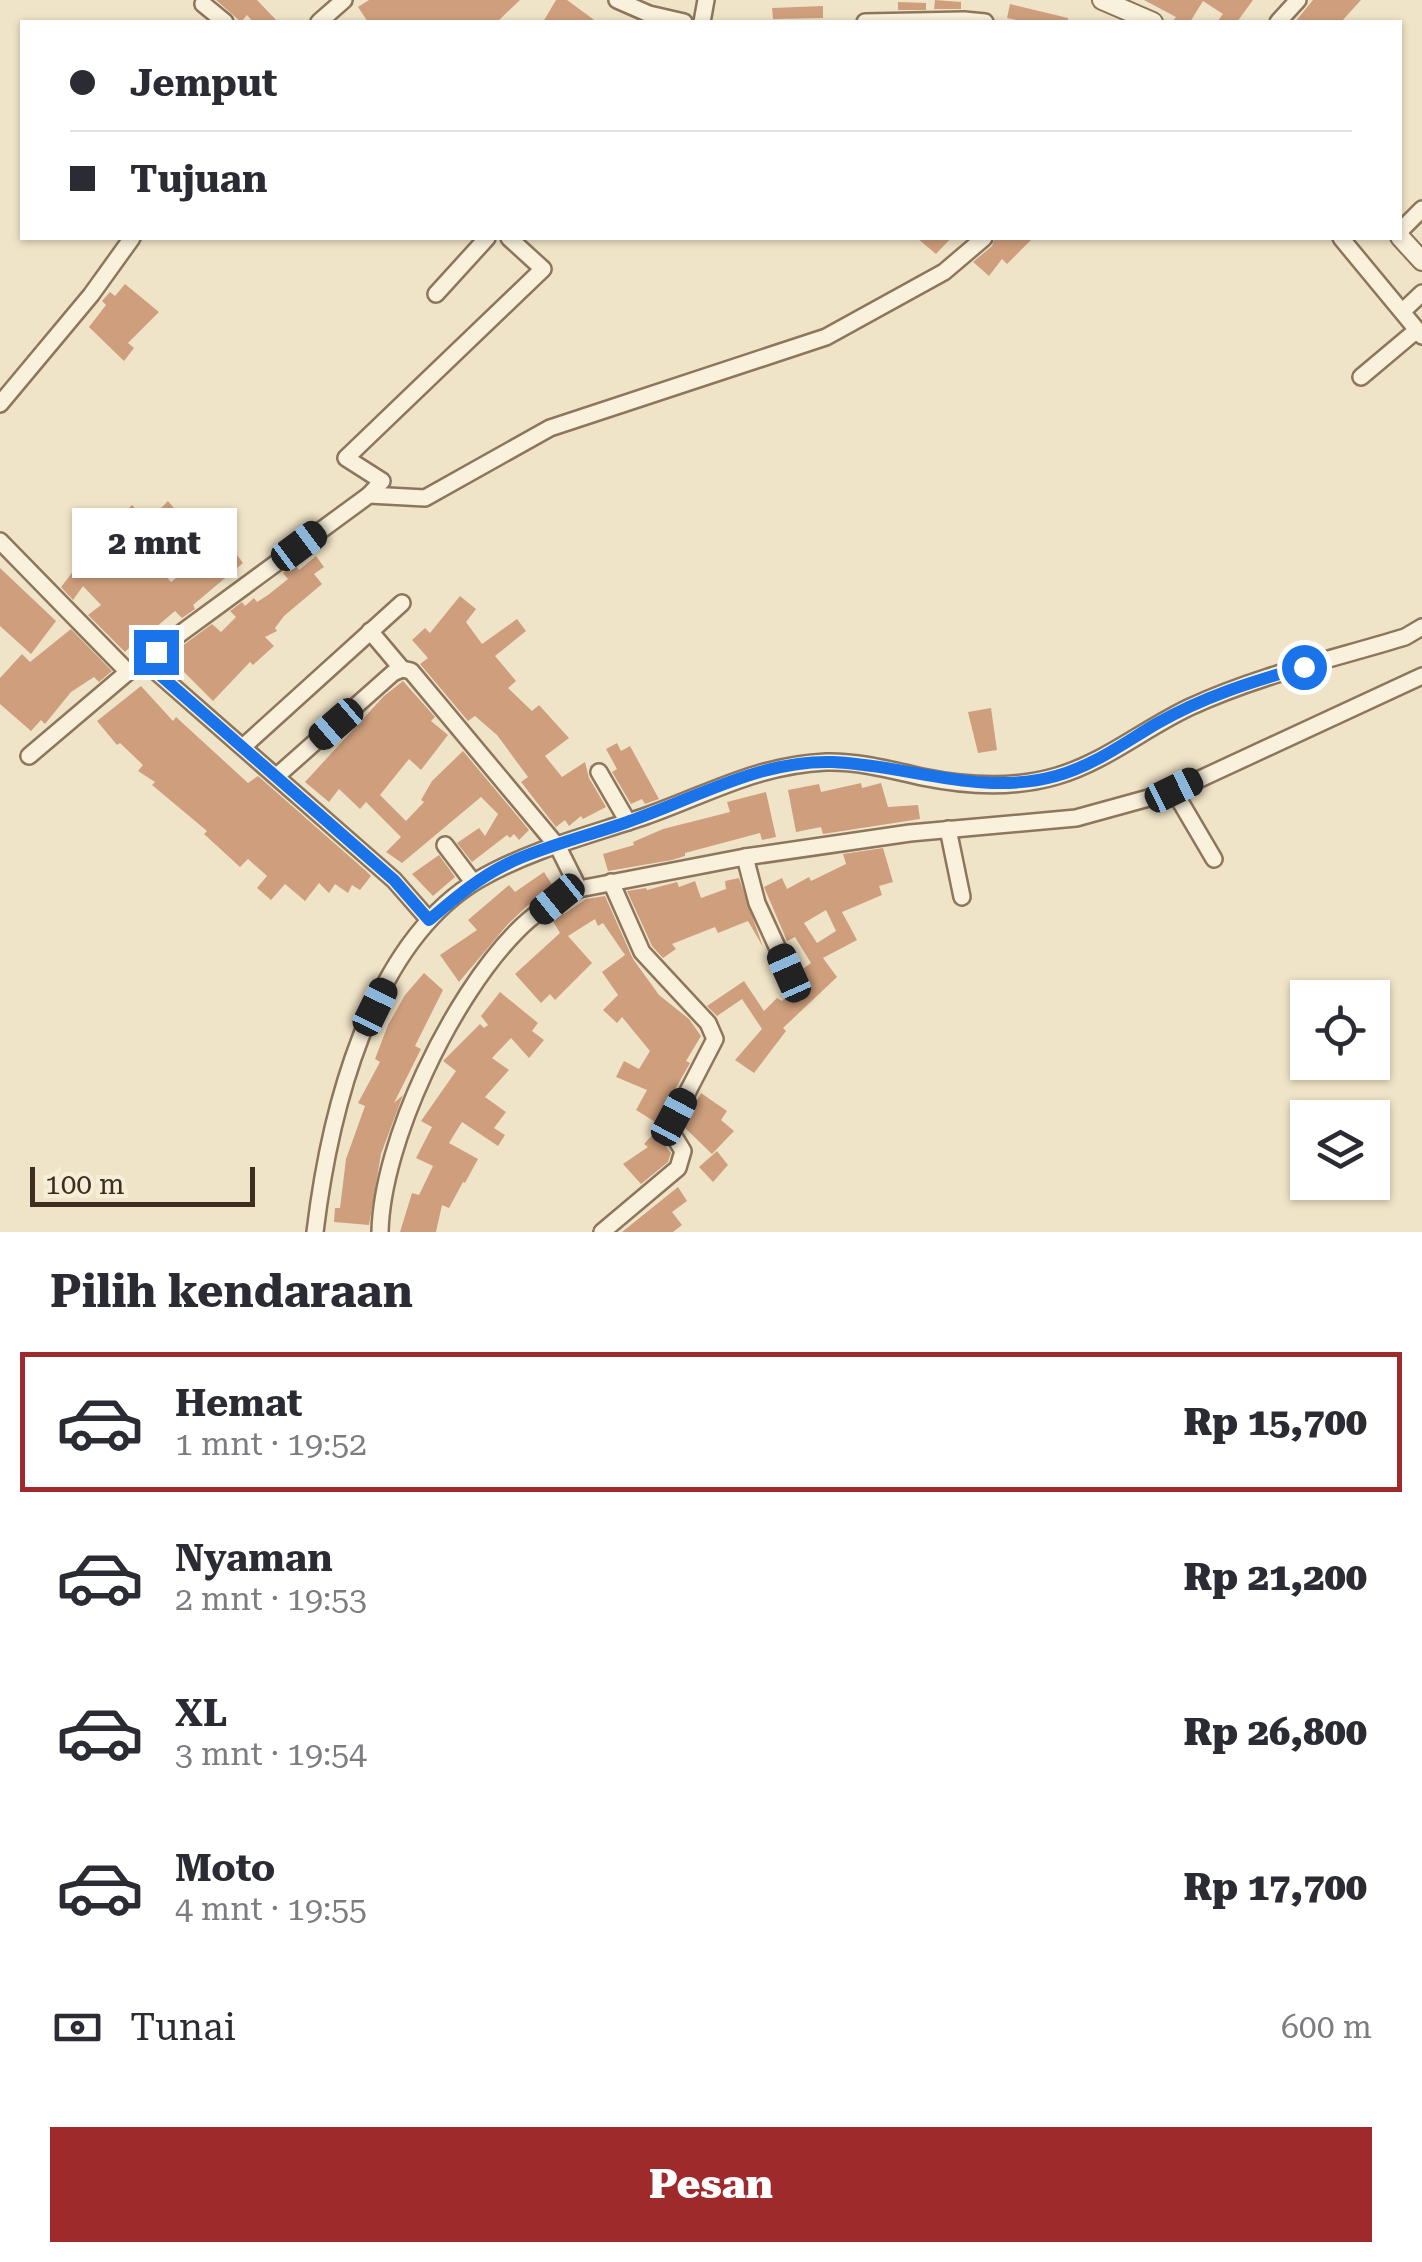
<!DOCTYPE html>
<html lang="id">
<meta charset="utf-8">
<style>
:root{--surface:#fff;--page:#f7f7f7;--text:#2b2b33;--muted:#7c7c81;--line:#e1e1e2;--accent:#9e2a2b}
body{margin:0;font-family:"Roboto Serif",serif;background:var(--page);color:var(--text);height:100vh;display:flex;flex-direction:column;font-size:38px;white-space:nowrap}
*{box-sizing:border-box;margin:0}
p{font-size:32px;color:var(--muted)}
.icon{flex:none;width:55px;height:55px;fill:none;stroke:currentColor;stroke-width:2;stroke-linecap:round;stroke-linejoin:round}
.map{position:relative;height:1232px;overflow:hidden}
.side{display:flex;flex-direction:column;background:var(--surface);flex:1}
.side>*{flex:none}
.banner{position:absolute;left:20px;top:20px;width:1382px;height:220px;border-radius:0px;box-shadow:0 2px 8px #0004;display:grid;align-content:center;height:220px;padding:0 50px;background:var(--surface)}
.tools{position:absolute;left:1290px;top:980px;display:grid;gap:20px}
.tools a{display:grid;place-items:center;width:100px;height:100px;border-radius:0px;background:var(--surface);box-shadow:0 2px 8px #0004;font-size:50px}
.scale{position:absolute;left:30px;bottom:25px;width:225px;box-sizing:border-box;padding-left:10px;border:5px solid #3d2e20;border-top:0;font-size:28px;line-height:35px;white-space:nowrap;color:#3d2e20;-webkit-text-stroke:8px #f7eed8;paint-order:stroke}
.end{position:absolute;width:45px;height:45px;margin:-22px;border:12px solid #1a73e8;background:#fff;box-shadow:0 0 0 5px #fff}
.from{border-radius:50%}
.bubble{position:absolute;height:70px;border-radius:0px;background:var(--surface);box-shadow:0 2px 8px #0004;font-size:32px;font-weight:800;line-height:70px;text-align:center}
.car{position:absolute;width:30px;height:60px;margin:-30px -15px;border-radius:12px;box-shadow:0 0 8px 2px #0007;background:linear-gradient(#222 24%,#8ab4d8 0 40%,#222 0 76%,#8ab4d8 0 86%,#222 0)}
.banner b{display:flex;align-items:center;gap:35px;height:95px;font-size:38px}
.banner b+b{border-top:2px solid var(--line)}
.banner i{width:25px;height:25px;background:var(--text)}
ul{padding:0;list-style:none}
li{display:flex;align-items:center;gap:30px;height:140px;margin:0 20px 15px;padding:0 30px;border:5px solid transparent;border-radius:0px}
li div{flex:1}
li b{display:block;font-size:38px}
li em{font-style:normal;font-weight:800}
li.current{border-color:var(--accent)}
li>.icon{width:90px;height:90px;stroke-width:1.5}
h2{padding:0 50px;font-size:45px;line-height:120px}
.pay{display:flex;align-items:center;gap:25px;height:110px;padding:0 50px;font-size:38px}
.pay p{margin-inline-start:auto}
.action{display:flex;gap:20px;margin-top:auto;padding:20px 50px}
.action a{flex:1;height:115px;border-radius:0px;background:var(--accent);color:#fff;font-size:40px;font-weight:800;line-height:115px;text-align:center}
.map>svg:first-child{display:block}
</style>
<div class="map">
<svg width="1422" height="1232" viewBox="0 0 1422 1232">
<rect width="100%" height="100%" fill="#f0e4c8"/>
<g fill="#cf9f7d" fill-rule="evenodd">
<polygon points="216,0 257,0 278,22 253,22 247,15 241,22"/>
<polygon points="369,0 520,0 497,22 368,22 358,7"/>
<polygon points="556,0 567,0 597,22 543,22"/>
<polygon points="935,0 961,2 961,9 934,9"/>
<polygon points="1144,0 1253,0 1237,22 1217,22 1223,14 1203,1 1190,22 1172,22 1176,17"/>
<polygon points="1313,0 1361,0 1341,22 1295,22"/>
<polygon points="898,2 926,3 926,10 898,10"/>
<polygon points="1010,4 1068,18 1068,22 1026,22 1007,18"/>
<polygon points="823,6 823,18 773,19 772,8"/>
<polygon points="917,238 951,238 936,254"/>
<polygon points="995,238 1033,238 1007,264 1002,259 989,276 973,262 992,246"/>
<polygon points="125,284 159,312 128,343 134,348 124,361 89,327 106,305 102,301 110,292 115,296"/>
<polygon points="168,501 195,533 211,520 243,563 193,605 195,609 182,618 175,611 149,633 138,651 129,648 125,652 88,615 101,605 83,586 73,600 61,587 78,565 96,573 117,553 101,535 132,505 150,524 133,540 171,582 192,565 177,550 184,543 155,514"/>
<polygon points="316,556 324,567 314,574 322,584 284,616 275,628 277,631 265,637 274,646 253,665 250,662 213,701 176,664 184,655 178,649 212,624 221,632 236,617 230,611 242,602 245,606 254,598 257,602 268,595 288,579 283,573 295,564 299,570"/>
<polygon points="0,568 56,621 31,654 0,626"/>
<polygon points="460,596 476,609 466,622 482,644 517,619 526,631 495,656 516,681 508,688 532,711 539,705 569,738 545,756 562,777 585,762 589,778 606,807 583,819 581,816 569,826 565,820 556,827 521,782 528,777 497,735 475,716 468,721 420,664 428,658 412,640 425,628 430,633"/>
<polygon points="71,629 112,671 99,682 94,677 71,692 45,724 41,720 31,731 0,704 0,678 22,654 30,662"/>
<polygon points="403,681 435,717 431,721 448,735 421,770 409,759 380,795 406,821 424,802 421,800 432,781 463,751 529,830 519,840 514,834 510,838 507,835 472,862 457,843 479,828 485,836 498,814 481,797 402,863 386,852 401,837 366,802 360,809 339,789 329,802 305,782 384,696"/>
<polygon points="141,686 173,721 176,717 248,783 258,776 366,871 371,876 360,890 352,885 348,893 335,884 329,893 319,883 305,901 285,884 271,900 257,888 267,876 248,859 240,867 204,834 207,831 152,785 155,782 138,771 143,765 120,743 117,745 97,721"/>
<polygon points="991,708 997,750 978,753 968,712"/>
<polygon points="617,743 621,751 630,746 659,799 645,804 642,799 631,804 612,772 617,769 606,749"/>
<polygon points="861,783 862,788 881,783 888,807 918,805 920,819 823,834 821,827 796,832 788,790 819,784 821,792"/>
<polygon points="766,792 776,837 762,840 760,833 685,853 685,856 672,860 608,871 603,854 634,845 633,842 663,829 730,812 727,802"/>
<path d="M883 848 893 882 879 886 882 895 842 912 857 940 823 958 837 977 783 1028 786 1031 754 1073 735 1060 762 1029 742 999 717 1016 707 1006 744 981 764 1011 777 998 782 1001 797 986 795 983 800 971 811 963 795 937 787 941 764 887 782 878 787 889 809 877 811 881 846 864 843 854ZM826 910 836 931 817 943 804 923Z"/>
<polygon points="439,855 455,877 433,896 412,874"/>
<polygon points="544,872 554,888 527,906 508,924 459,982 440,955 477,930 468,920 509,885 515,892"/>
<polygon points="739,878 763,947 748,921 718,933 715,927 672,944 676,949 663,958 652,946 627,891 646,888 647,890 677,882 679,887 695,881 701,898 726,889 725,881"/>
<polygon points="605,896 633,959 659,995 689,1019 701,1036 686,1061 690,1063 665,1107 660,1125 636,1110 647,1090 616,1077 624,1061 639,1069 650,1051 622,1017 617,1023 603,1010 618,995 602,972 625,955 603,923 598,926 595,919 568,936 592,963 555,1000 550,994 541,1003 515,974 560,933 551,918 562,911 564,914 586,899"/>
<polygon points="424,973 443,990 415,1046 421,1049 394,1103 403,1095 381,1154 369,1225 334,1222 335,1208 340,1208 346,1159 365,1106 358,1103 380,1062 375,1059 388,1025 405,995"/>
<polygon points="500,992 538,1023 532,1031 544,1040 529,1058 511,1038 492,1058 509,1070 485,1097 506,1112 494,1128 505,1135 498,1146 462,1122 449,1143 478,1159 465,1183 463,1182 449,1208 442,1205 436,1232 400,1232 412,1193 419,1195 433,1166 416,1158 432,1127 421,1121 456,1071 443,1061 480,1024 484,1028 488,1025 481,1016"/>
<polygon points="701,1093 727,1111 721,1120 734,1131 712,1154 683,1126"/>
<polygon points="660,1127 663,1142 671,1153 668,1162 641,1184 623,1164 648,1147 644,1144"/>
<polygon points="717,1151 728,1165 713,1182 699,1167"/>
<polygon points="678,1187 687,1201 672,1212 682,1225 673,1232 622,1232"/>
</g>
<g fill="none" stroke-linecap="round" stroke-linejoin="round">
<g stroke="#8d765c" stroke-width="20">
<g id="minor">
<polyline points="617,0 649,14 684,22"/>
<polyline points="203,4 225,22"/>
<polyline points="319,22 344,0"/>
<polyline points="702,22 706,0"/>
<polyline points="865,22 964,20 985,22"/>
<polyline points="1278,22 1298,0"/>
<polyline points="1400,231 1422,209"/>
<polyline points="1341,238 1422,336"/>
<polyline points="436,294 487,238"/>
<polyline points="1404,310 1422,293"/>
<polyline points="1361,377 1417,330"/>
<polyline points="0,404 91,295 132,238"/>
<polyline points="369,495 382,481 346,458 543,269 509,238"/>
<polyline points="0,541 128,672 29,756"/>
<polyline points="370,631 402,669"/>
<polyline points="144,661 394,880 429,920"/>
<polyline points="128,672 369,495 425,498 550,428 826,337 944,272 984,238"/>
<polyline points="244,746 402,603"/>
<polyline points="599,772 628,822"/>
<polyline points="278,775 393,673 402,669 411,671 558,847 579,889"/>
<polyline points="1174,791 1214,859"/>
<polyline points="948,829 962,897"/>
<polyline points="445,845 473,882"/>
<polyline points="745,857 757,903 789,973"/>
<path d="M315 1232C329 1116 369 945 478 880 529 850 590 835 646 816 708 794 758 765 826 762 858 761 891 770 922 777 966 786 1013 789 1057 776 1105 762 1145 728 1190 707 1259 675 1333 659 1405 637L1422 627"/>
<path d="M380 1232C382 1141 452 997 516 932 533 914 557 899 579 889L745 857 910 833 1076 818 1174 791 1422 676"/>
<polyline points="602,1232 678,1168 683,1151 672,1133 671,1124 715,1039 708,1023 642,952 611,882"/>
</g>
</g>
<g stroke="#8d765c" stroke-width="22">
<g id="tertiary">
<polyline points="1102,0 1153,22"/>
<polyline points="1400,237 1422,261"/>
</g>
</g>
<use href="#minor" stroke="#faf1dc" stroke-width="15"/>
<use href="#tertiary" stroke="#faf1dc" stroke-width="18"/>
</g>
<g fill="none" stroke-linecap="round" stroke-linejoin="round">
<path stroke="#1a73e8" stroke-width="12" d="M156 652 144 661 394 880 429 920C455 898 478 878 509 863 544 846 592 835 630 821 696 798 760 760 832 762 909 765 979 797 1056 776 1093 766 1124 743 1156 724 1203 697 1253 681 1304 667"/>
</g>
</svg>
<div class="tools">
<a><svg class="icon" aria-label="locate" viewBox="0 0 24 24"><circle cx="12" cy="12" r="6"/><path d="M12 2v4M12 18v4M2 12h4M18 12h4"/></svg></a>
<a><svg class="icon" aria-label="layers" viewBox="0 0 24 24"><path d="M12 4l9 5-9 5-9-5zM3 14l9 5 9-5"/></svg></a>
</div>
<div class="scale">100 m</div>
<i class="end from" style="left:1304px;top:667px"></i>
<i class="end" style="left:156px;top:652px"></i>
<div class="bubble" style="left:72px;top:508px;width:165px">2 mnt</div>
<i class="car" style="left:299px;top:546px;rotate:53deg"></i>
<i class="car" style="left:336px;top:724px;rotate:229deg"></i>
<i class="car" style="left:1174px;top:790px;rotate:64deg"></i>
<i class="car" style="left:557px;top:899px;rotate:231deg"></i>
<i class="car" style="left:789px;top:973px;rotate:336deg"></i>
<i class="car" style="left:375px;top:1007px;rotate:26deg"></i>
<i class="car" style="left:674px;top:1117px;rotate:28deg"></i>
<div class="banner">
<b><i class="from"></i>Jemput</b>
<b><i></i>Tujuan</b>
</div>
</div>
<section class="side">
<h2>Pilih kendaraan</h2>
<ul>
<li class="current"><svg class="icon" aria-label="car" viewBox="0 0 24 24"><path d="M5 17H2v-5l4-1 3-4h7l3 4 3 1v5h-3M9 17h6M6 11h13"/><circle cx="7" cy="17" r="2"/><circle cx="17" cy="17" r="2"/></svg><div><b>Hemat</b><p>1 mnt · 19:52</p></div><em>Rp 15,700</em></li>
<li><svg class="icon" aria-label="car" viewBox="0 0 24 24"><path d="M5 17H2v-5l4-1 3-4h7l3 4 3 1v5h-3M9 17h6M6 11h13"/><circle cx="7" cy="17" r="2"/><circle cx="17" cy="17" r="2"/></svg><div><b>Nyaman</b><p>2 mnt · 19:53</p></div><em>Rp 21,200</em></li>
<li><svg class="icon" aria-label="car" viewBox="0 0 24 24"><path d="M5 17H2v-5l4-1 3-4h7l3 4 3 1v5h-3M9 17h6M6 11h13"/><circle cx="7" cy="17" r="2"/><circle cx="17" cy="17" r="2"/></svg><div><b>XL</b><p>3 mnt · 19:54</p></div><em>Rp 26,800</em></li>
<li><svg class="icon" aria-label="car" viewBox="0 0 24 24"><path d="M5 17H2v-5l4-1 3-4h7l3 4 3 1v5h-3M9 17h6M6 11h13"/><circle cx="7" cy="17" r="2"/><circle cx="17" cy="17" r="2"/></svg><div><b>Moto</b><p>4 mnt · 19:55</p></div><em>Rp 17,700</em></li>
</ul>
<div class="pay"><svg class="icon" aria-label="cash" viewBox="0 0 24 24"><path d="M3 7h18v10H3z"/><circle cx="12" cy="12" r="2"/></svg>Tunai<p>600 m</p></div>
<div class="action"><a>Pesan</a></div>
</section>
